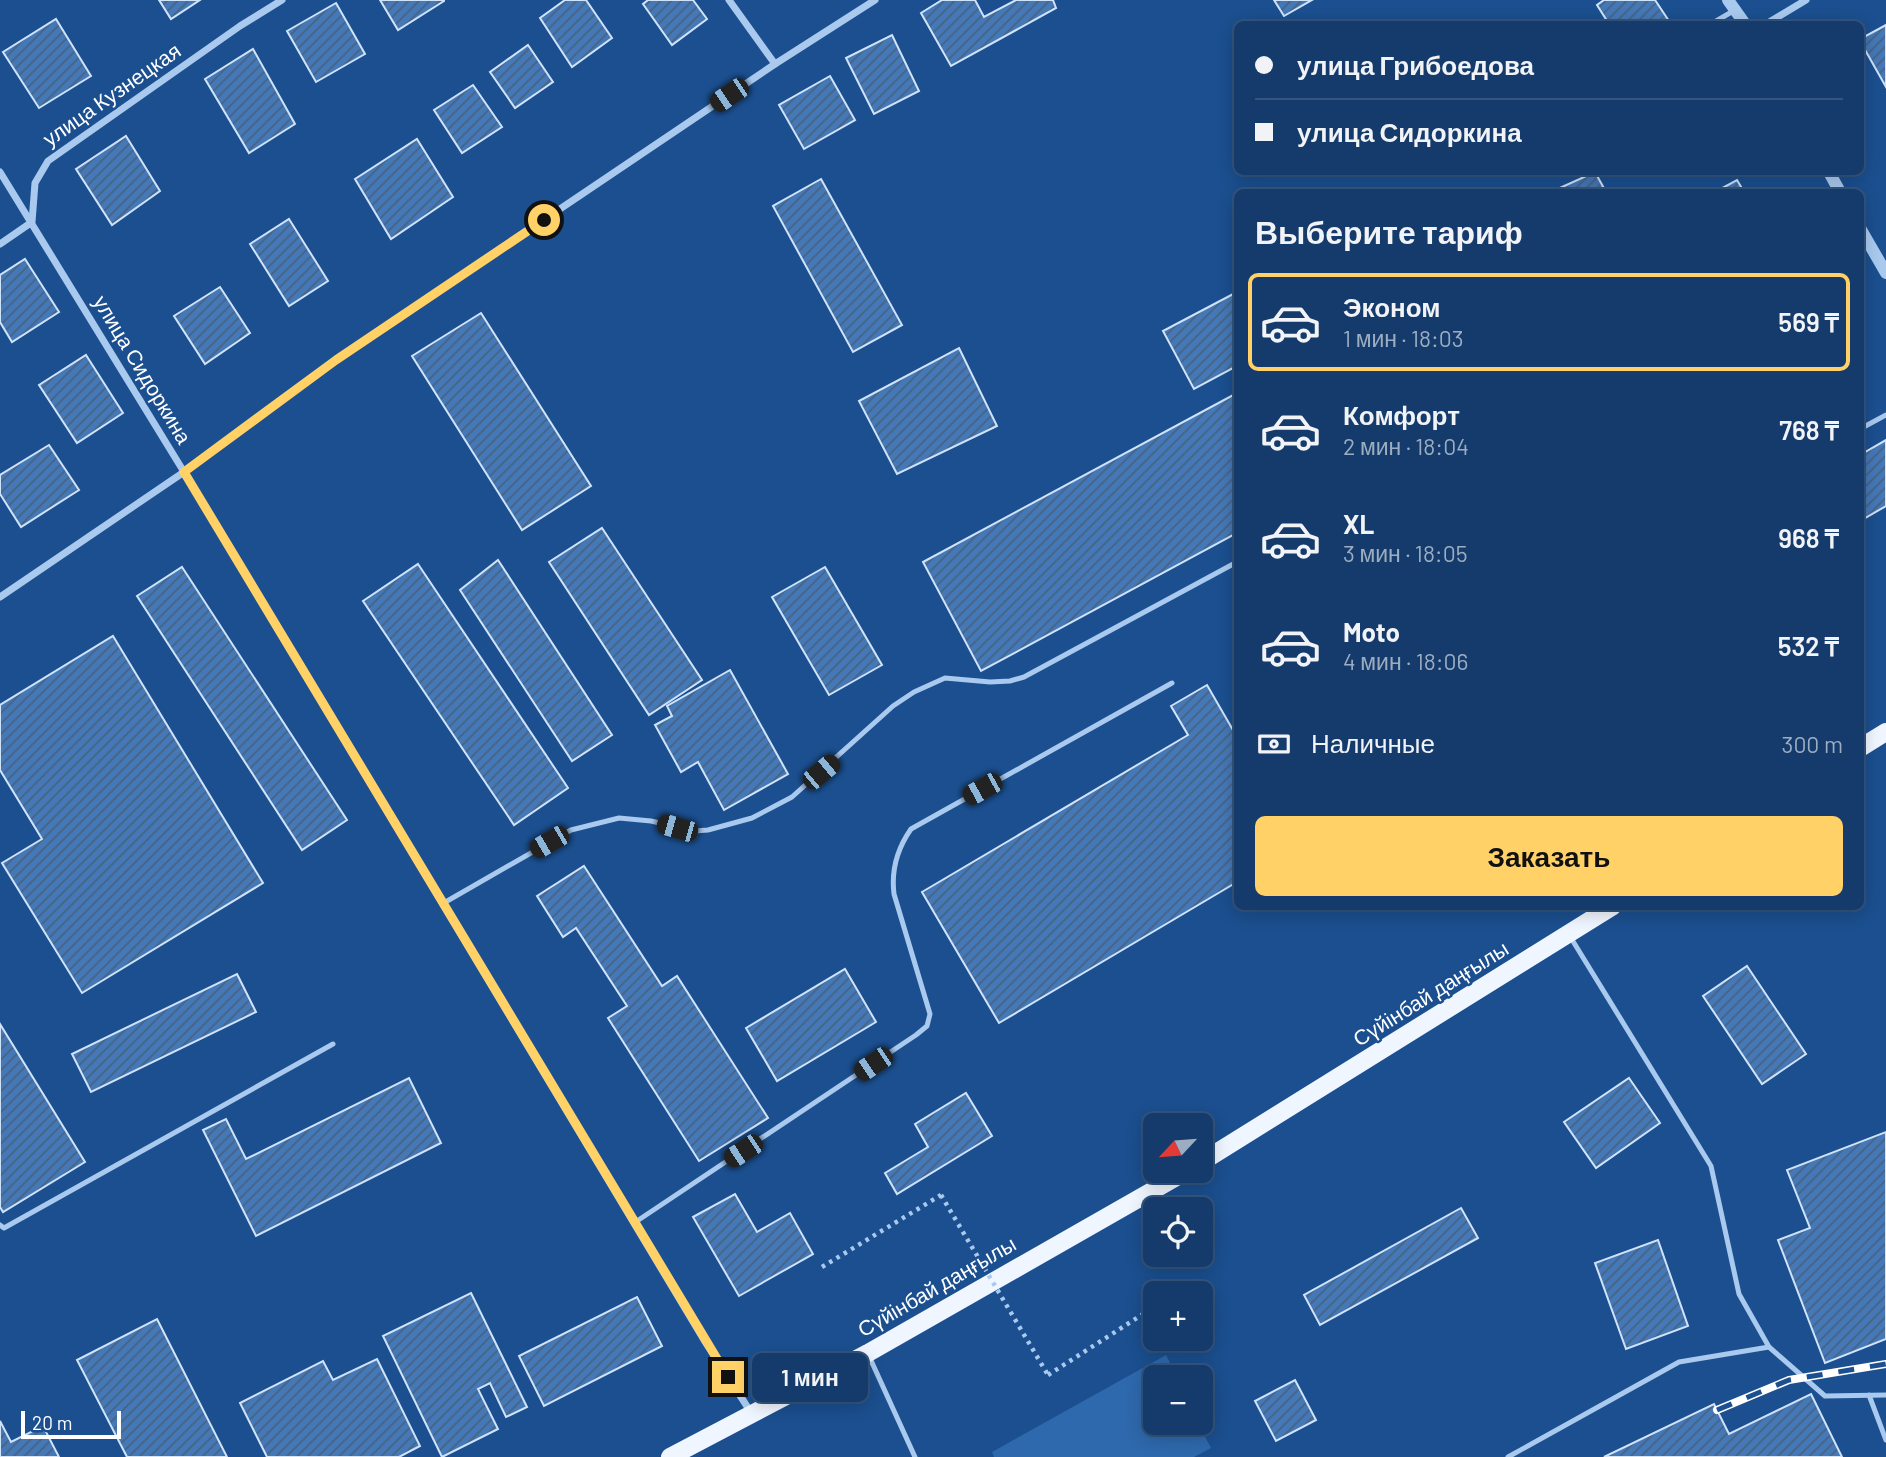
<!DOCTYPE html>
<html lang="ru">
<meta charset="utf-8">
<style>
:root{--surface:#143b6b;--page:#214673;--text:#f1f3f6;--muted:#9dadc1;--line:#33557e;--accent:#ffd166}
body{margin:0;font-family:Barlow,sans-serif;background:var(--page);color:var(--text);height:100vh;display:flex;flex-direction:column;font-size:26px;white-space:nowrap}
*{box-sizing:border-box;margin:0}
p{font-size:23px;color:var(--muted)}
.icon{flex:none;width:38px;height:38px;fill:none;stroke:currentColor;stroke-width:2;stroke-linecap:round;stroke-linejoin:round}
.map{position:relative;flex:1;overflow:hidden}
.details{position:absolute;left:1234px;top:189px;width:630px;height:721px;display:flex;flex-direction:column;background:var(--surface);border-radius:10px;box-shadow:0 4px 18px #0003,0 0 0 2px var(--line)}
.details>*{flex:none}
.banner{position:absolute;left:1234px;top:21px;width:630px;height:154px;border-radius:10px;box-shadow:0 4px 18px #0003,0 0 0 2px var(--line);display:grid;align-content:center;height:154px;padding:0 21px;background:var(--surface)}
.needle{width:46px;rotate:244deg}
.controls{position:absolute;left:1143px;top:1113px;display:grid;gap:14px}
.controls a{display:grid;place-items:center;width:70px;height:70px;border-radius:10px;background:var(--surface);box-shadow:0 4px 18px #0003,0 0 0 2px var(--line);font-size:35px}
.scale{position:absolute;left:21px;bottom:18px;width:100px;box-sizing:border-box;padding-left:7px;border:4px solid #fff;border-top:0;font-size:19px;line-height:24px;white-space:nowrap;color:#fff;-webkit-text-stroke:5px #1b4f8f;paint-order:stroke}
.end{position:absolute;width:32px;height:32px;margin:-16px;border:9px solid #ffd166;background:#111;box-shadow:0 0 0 4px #111}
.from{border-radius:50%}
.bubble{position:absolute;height:49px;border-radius:10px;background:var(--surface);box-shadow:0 4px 18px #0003,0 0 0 2px var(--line);font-size:23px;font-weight:600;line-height:49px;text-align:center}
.car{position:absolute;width:21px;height:42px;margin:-21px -10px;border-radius:9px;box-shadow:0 0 5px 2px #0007;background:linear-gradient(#222 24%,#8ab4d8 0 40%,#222 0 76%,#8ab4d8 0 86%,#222 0)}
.banner b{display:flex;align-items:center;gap:24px;height:66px;font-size:26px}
.banner b+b{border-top:2px solid var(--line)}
.banner i{width:18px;height:18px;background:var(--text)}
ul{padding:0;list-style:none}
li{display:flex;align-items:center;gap:21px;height:98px;margin:0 14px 10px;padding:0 7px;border:4px solid transparent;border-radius:10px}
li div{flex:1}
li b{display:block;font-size:26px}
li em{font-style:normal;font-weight:600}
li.on{border-color:var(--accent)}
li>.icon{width:63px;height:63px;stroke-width:1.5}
h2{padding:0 21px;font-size:32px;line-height:84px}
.pay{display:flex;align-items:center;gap:18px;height:77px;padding:0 21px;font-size:26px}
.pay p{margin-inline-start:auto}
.button{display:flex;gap:14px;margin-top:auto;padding:14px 21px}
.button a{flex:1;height:80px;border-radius:10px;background:var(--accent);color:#111;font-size:28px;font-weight:600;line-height:80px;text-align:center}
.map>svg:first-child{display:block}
</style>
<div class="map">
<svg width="1886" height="1457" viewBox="0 0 1886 1457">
<defs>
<pattern id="building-hatch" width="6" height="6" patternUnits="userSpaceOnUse" patternTransform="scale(1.75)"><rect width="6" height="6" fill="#4478b7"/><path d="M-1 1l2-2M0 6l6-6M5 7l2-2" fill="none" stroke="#486282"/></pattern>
</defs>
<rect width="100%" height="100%" fill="#1b4f8f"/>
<polygon fill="#2e69ad" points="1166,1355 1177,1377 1155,1377 1155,1423 1198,1423 1211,1448 1194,1457 994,1457 992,1452"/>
<g fill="url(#building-hatch)" stroke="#cfe3fa" stroke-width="2">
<polygon points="159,0 200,0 171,19"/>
<polygon points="380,0 444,0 444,1 398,30"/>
<polygon points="565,0 586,0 612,38 572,67 540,18"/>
<polygon points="648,0 693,0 707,19 672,45 643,4"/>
<polygon points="942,0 975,0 984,17 1016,0 1053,0 1056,8 951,66 921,13"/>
<polygon points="1274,0 1312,0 1284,16"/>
<polygon points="1604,0 1655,0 1671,24 1609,24 1597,5"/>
<polygon points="336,3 365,54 316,82 287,31"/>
<polygon points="56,19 91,76 39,108 3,52"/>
<polygon points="1886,25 1886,87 1860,41 1860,39"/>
<polygon points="892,35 919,91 874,114 846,58"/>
<polygon points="528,45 553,82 515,108 490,72"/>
<polygon points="253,49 295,124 249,153 205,79"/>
<polygon points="830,76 855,120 804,149 779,105"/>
<polygon points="473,85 502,127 462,153 434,110"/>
<polygon points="126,136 160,191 112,225 76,169"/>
<polygon points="417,139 453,197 391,239 355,179"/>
<polygon points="1595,172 1606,192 1551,192"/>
<polygon points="821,179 902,325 853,352 773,206"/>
<polygon points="1737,180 1744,192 1715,192"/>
<polygon points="289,219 328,281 289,306 250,244"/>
<polygon points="25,259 59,312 12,342 0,322 0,275"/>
<polygon points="220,287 250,333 205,364 174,316"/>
<polygon points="1237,292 1237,366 1194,389 1163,331"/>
<polygon points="481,313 591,486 522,530 412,356"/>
<polygon points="959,348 997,426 897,474 859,401"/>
<polygon points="86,355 123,413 77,443 39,385"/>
<polygon points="1237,393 1237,533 981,671 923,562"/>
<polygon points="1886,440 1886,506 1860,521 1860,455"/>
<polygon points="49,445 79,490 21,527 0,494 0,475"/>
<polygon points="602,528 702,680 649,715 549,562"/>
<polygon points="498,560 612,735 572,761 460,590"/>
<polygon points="418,564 568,788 514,825 363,601"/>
<polygon points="182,567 347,820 302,850 137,596"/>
<polygon points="825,567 882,665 829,695 772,597"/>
<polygon points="113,636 263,883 82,993 2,863 42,839 0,770 0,705"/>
<polygon points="730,670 788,774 724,810 698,762 681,772 655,725 672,716 667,706"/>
<polygon points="1207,685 1237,737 1237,882 999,1023 922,892 1188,735 1171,706"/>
<polygon points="584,866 662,986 677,976 768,1118 699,1161 608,1018 627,1006 576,928 563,937 537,896"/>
<polygon points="1747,966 1806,1054 1762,1084 1703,996"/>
<polygon points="845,969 876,1022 777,1081 746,1028"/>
<polygon points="237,974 256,1012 91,1092 72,1054"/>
<polygon points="0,1024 85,1162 3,1212 0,1207"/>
<polygon points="409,1078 441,1143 256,1236 203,1130 226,1119 246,1159"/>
<polygon points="1629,1078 1660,1123 1596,1168 1564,1122"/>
<polygon points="966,1093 992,1136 897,1194 885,1173 928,1147 915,1124"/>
<polygon points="1886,1132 1886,1339 1825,1363 1778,1240 1810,1228 1787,1170"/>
<polygon points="735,1194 757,1232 790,1213 813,1254 739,1296 693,1217"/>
<polygon points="1461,1208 1478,1238 1320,1325 1304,1295"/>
<polygon points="1658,1240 1688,1326 1626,1349 1595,1263"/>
<polygon points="471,1293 527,1407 506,1417 490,1383 478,1389 498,1429 442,1457 383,1336"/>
<polygon points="637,1297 662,1346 544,1406 519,1356"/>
<polygon points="157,1319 227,1457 127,1457 77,1360"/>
<polygon points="377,1359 420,1446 399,1457 267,1457 240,1403 323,1361 333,1380"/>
<polygon points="1295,1380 1316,1420 1276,1441 1255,1401"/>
<polygon points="1811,1394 1842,1457 1604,1457 1714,1404 1729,1434"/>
<polygon points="0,1421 11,1442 43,1426 59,1457 0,1457"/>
</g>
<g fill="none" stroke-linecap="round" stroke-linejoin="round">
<g stroke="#a9c9ee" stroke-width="4.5" stroke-dasharray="3.5 5" stroke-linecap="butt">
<polyline points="822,1267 941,1195"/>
<polyline points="1048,1375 1154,1307"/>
</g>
<g stroke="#a9c9ee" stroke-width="5">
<polyline points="1711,24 1735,10"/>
<polyline points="1860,429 1886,415"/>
<polyline points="442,904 571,830 619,818 651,821 694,831 708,830 752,818 792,797 893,706 914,692 945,678 990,682 1010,681 1024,677 1237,562"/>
<polyline points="1571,938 1711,1166 1739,1294 1769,1347 1825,1396 1886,1395"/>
<path d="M634 1223 916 1035 927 1026 930 1014 894 894C891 870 897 849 911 829L1172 683"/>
<polyline points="0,1225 4,1228 333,1044"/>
<polyline points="869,1356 915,1457"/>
<polyline points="1869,1395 1886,1440"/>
<polyline points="1508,1457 1679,1362 1769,1347"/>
</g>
<g stroke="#a9c9ee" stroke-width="7">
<polyline points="729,0 775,64"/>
<polyline points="1766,24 1806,0"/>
<polyline points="0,172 184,472 704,1340 752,1414"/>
<polyline points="0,244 32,222 35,183 48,161 240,26 282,0"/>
<polyline points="0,597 184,472 336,360 775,64 875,0"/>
</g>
<g stroke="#a9c9ee" stroke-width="12">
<polyline points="1728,0 1745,24"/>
<polyline points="1829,172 1840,192"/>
<polyline points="1860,228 1886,273"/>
</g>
<g stroke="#f0f6ff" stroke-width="18">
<polyline points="1860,748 1886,732"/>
<polyline points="1200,1163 1613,906"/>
<polyline points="670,1457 868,1353 1187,1171"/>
</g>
<g stroke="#fff" stroke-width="8">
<polyline id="rail" points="1717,1410 1789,1380 1886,1364"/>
</g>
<use href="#rail" stroke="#1b4f8f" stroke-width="5" stroke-dasharray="16" stroke-linecap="butt"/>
<polyline stroke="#a9c9ee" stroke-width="4.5" stroke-dasharray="3.5 5" stroke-linecap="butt" points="941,1195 1048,1375"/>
</g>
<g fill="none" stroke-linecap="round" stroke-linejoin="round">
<polyline stroke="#ffd166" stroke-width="9" points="544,220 336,360 184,472 728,1377"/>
</g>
<g text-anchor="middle" stroke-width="5" stroke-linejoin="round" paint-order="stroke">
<g font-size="21" fill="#fff" stroke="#1b4f8f">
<text transform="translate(112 95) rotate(-35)" y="7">улица Кузнецкая</text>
<text transform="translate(142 370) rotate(59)" y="7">улица Сидоркина</text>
<text transform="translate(1431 994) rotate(-32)" y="7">Сүйінбай даңғылы</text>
<text transform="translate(937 1287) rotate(-30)" y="7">Сүйінбай даңғылы</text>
</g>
</g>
</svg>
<div class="controls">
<a><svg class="needle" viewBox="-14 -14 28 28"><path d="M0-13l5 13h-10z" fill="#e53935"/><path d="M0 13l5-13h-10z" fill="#9dadc1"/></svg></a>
<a><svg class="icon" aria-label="locate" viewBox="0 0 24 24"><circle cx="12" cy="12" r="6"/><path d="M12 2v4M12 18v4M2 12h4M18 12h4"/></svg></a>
<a>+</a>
<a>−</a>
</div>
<div class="scale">20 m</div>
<i class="end from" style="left:544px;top:220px"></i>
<i class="end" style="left:728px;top:1377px"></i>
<div class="bubble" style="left:752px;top:1353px;width:116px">1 мин</div>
<i class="car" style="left:729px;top:95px;rotate:236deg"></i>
<i class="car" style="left:821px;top:772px;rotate:50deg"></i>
<i class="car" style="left:982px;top:789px;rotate:241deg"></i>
<i class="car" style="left:677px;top:828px;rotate:286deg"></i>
<i class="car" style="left:549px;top:842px;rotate:240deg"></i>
<i class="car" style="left:873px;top:1064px;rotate:236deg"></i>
<i class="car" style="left:743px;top:1151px;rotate:237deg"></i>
<div class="banner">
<b><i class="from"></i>улица Грибоедова</b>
<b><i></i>улица Сидоркина</b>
</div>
<section class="details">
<h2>Выберите тариф</h2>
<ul>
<li class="on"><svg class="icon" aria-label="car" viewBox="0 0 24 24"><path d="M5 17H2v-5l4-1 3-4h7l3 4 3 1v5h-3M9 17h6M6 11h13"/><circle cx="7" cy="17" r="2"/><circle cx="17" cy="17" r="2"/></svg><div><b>Эконом</b><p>1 мин · 18:03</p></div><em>569 ₸</em></li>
<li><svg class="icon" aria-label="car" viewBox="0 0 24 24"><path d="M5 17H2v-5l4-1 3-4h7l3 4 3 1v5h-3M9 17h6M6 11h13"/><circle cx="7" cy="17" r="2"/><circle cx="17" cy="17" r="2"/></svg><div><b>Комфорт</b><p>2 мин · 18:04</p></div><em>768 ₸</em></li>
<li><svg class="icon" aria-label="car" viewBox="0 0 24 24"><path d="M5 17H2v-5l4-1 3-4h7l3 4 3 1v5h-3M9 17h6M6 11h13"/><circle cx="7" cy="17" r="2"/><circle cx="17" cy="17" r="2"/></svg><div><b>XL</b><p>3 мин · 18:05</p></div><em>968 ₸</em></li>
<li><svg class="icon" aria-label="car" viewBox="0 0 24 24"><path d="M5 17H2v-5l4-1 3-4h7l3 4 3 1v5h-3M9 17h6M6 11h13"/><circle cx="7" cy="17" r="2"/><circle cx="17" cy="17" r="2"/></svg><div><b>Moto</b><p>4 мин · 18:06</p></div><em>532 ₸</em></li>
</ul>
<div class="pay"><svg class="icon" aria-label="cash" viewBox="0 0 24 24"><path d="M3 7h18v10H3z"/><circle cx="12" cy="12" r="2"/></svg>Наличные<p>300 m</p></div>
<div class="button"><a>Заказать</a></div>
</section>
</div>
